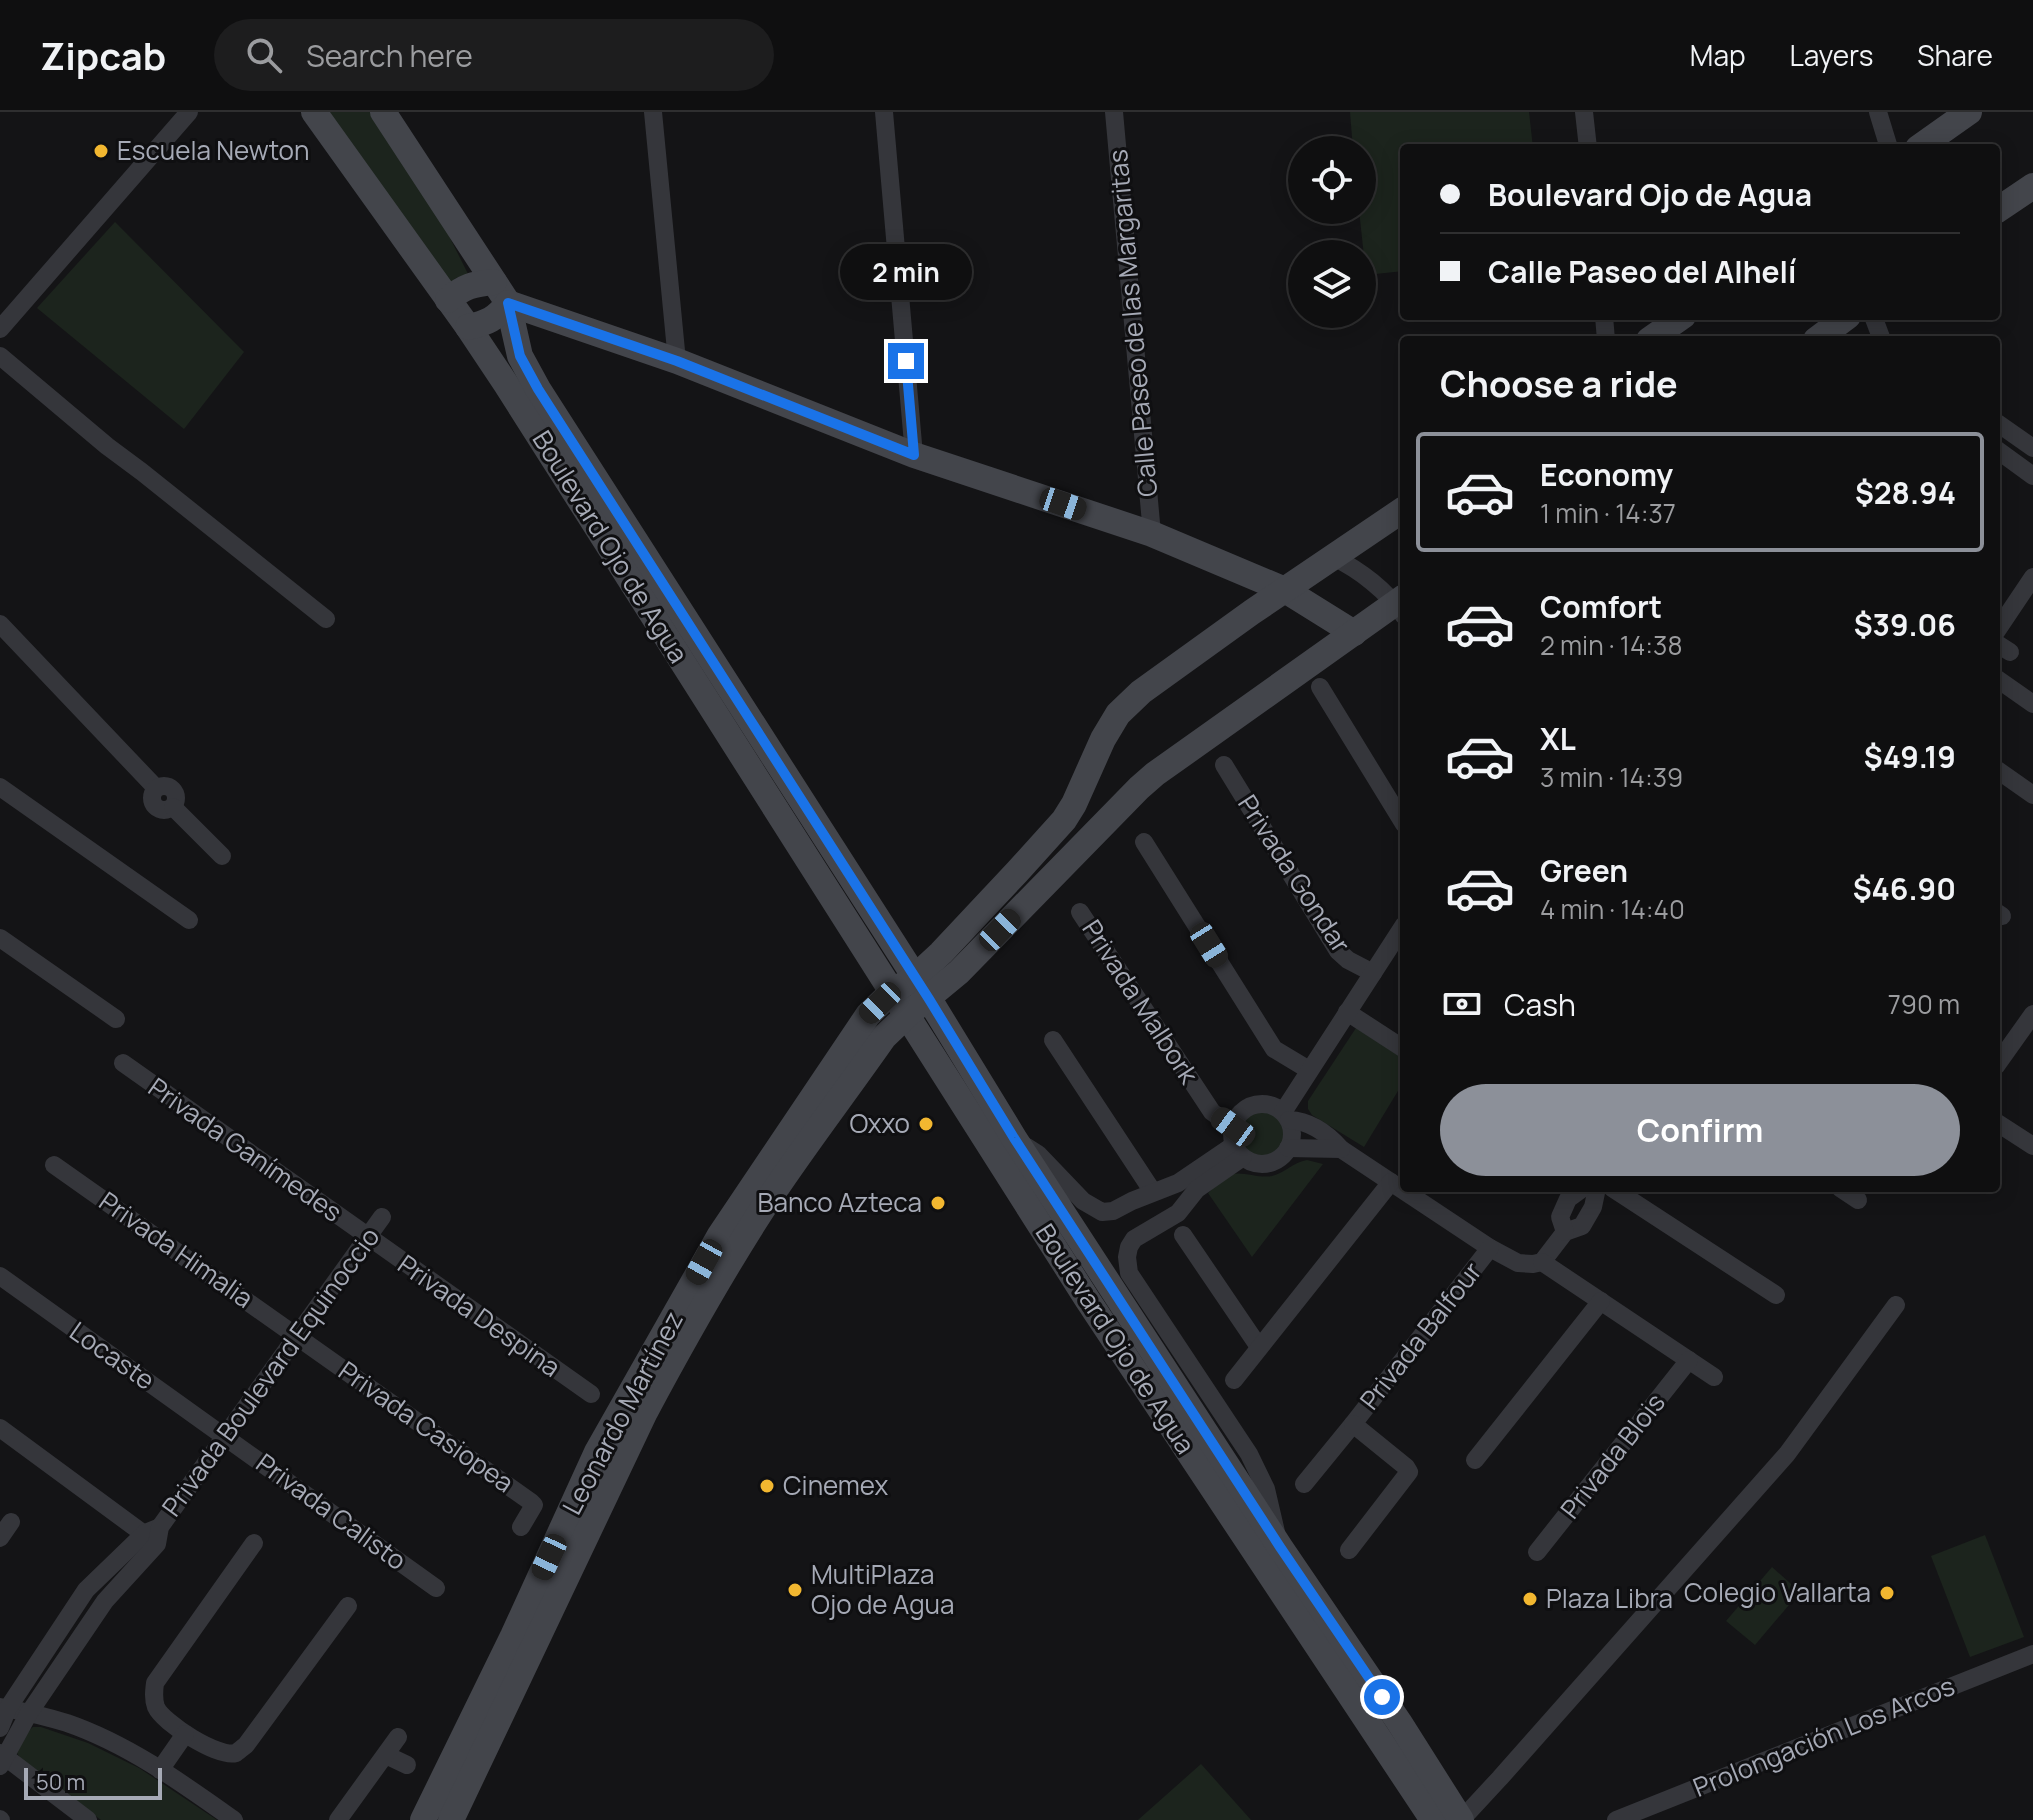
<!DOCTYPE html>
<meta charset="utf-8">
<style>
:root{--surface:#0f0f10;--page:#1d1d1e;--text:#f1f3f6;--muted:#9b9c9f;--line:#2f2f30;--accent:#8c9099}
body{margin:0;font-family:Manrope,sans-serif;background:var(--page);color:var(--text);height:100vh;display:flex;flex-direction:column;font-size:30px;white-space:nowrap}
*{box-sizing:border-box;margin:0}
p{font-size:26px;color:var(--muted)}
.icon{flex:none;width:44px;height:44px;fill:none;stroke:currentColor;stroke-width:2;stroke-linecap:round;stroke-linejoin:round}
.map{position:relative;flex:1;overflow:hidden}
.drawer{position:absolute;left:1400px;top:224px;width:600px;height:856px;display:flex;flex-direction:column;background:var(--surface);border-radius:8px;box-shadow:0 4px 20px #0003,0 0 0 2px var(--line)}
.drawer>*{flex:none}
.guide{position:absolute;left:1400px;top:32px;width:600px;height:176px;border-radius:8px;box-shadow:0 4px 20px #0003,0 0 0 2px var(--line);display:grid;align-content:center;height:176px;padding:0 40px;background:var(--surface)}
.buttons{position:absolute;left:1288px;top:24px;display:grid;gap:16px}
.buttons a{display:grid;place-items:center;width:88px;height:88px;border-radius:50%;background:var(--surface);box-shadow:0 4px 20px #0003,0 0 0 2px var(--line);font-size:40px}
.scale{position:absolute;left:24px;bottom:20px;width:138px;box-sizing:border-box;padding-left:8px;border:4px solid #a6aab6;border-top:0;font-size:22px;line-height:28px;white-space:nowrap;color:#a6aab6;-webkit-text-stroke:6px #0f0f11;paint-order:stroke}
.end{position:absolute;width:36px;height:36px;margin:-18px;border:10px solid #1a73e8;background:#fff;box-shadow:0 0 0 4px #fff}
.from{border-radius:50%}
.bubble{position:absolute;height:56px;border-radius:28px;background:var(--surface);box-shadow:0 4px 20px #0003,0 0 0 2px var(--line);font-size:26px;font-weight:700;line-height:56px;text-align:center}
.car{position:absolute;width:24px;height:48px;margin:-24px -12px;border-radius:10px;box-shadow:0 0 6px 2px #0007;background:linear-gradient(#222 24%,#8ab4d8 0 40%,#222 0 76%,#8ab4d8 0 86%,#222 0)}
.guide b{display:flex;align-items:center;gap:28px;height:76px;font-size:30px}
.guide b+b{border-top:2px solid var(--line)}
.guide i{width:20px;height:20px;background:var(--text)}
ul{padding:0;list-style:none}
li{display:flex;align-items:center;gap:24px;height:120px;margin:0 16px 12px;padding:0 24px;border:4px solid transparent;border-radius:8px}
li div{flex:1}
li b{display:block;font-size:30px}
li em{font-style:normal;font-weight:700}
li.selected{border-color:var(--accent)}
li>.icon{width:72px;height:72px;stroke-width:1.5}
h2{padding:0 40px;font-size:36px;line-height:96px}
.pay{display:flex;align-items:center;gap:20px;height:88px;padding:0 40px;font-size:30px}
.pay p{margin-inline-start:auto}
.cta{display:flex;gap:16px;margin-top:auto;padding:16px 40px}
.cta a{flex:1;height:92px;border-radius:48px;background:var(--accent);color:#fff;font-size:32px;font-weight:700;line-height:92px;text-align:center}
header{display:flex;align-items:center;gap:48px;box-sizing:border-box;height:112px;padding:0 40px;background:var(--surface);border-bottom:2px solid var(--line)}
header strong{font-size:38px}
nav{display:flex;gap:44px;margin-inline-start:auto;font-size:28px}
.search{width:560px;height:72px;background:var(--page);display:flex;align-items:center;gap:20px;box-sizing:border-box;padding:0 28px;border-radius:44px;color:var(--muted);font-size:30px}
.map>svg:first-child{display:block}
</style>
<header>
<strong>Zipcab</strong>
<div class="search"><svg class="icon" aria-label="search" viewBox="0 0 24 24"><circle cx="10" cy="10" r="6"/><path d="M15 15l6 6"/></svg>Search here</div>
<nav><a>Map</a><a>Layers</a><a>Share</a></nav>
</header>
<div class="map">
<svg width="2033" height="1708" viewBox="0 0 2033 1708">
<rect width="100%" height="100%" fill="#141416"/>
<g fill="#1c241d">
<polygon points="320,0 371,0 433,92 468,162 456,166 447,174"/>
<polygon points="1350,0 1529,0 1533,36 1404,36 1404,159 1366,163 1359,98 1362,98 1362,38 1353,38"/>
<polygon points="115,110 244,240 184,317 37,196"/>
<polygon points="1356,916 1404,947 1404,969 1364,1035 1312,1003 1308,997 1308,989"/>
<circle cx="1262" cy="1022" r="22"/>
<path d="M1307 1048 1323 1052 1252 1145 1208 1081C1214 1076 1220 1068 1227 1064 1239 1057 1258 1067 1272 1064 1285 1061 1293 1050 1307 1048Z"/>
<polygon points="1985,1423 2024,1525 1970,1545 1931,1444"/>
<polygon points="1772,1455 1800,1480 1755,1533 1726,1509"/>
<path d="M33 1615H41L88 1631 139 1656 217 1708H101L22 1649 17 1641C19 1630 24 1622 33 1615Z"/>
<polygon points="1201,1652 1251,1708 1138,1708"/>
</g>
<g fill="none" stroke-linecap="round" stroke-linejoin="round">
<g stroke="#35363b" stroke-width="18">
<polyline points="653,0 677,249"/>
<polyline points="884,0 914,343"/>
<polyline points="1114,0 1152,422"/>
<polyline points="1584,0 1588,36"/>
<polyline points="1878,0 1889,36"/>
<polyline points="1604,204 1606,228"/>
<polyline points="1873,204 1882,228"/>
<polyline points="0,217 189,0"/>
<polyline points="0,244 107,334 142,360 326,507"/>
<polyline points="1996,310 2033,336"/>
<polyline points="1996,337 2033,364"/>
<path d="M1333 445C1360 458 1387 479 1404 504"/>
<polyline points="0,512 156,676"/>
<polyline points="1996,520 2033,465"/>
<polyline points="1996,531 2010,540"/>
<polyline points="1996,566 2033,592"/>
<polyline points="1320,575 1404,712"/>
<polyline points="1224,653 1338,839 1348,848 1373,861"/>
<polyline points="1996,657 2033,683"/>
<circle cx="164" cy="686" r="12"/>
<polyline points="0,675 189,808"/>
<polyline points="173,695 222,744"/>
<polyline points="1144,730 1274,937 1309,958"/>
<polyline points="1080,800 1212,1000 1233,1015"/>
<polyline points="1996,800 2002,804"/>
<polyline points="0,826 116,907"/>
<polyline points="1347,900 1404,937"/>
<polyline points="1053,928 1153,1080"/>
<polyline points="123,951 591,1282"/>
<polyline points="1996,954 2033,902"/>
<circle cx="1262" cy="1022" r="30"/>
<polyline points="1283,1000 1404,813"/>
<path d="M1289 1008C1311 1009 1327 1021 1341 1037L1490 1136 1518 1151 1533 1152 1542 1150 1565 1120 1582 1114 1593 1095 1597 1076"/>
<polyline points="1996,1010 2033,1034"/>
<polyline points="1027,1035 1038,1042 1083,1089 1102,1100 1113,1099 1132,1089 1178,1071 1234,1033"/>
<polyline points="1288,1036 1341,1037"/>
<polyline points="1243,1045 1197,1077 1178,1101 1134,1127 1129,1135 1127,1145 1129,1161 1249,1342 1266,1377 1276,1420"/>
<polyline points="54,1053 531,1390 534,1393 521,1415"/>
<polyline points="1612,1076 1776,1183"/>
<polyline points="1840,1076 1858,1088"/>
<polyline points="1565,1120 1560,1105 1568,1087 1583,1076"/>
<polyline points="1183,1123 1259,1235"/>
<polyline points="1542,1150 1714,1265"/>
<polyline points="0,1164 436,1476"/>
<polyline points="1234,1268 1391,1070"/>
<polyline points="0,1316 152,1428"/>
<polyline points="1475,1348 1601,1189"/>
<polyline points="1304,1372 1353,1312 1490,1136"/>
<polyline points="0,1426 11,1410"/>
<path d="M254 1431 155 1571C154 1579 153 1587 156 1595 163 1611 218 1646 236 1641 237 1640 245 1634 246 1633L348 1494"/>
<polyline points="1349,1438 1409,1360 1406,1355 1353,1312"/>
<polyline points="1537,1440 1689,1248"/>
<path d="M0 1595C22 1599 45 1604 67 1611 128 1632 182 1671 234 1708"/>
<polyline points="0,1616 8,1596 86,1478 145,1421 160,1415"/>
<polyline points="0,1641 88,1708"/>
<polyline points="386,1643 407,1653"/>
<polyline points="0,1654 29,1601 105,1489 157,1432 160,1415 382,1105"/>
<polyline points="160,1658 185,1622"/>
<polyline points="0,1707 1,1708"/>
<polyline points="338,1708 398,1625"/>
<polyline points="1461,1708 1500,1666 1787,1342 1896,1193"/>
<polyline points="1616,1708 2033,1542"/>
</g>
<g stroke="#43454b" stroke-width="26">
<polyline points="314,0 468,215 506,272 1087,1187 1433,1708"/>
<polyline points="383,0 508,191 520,244 538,277 929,887 1014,1026 1280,1435 1399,1610 1461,1708"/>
<polyline points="1918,36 1969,0"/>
<polyline points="1996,99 2033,74"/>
<path d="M448 188C464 174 473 172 494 170"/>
<path d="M468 215C487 211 496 207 508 191L677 249 914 343 1152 422 1285 478 1354 521"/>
<polyline points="1649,228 1683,204"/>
<polyline points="1816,228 1848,204"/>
<polyline points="423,1708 513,1524 597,1340 720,1123 868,903 892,880 914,866 941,841 1017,760 1064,708 1074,692 1103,627 1118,602 1141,580 1252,500 1404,397"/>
<path d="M451 1708 645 1300C684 1227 725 1154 771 1084 807 1030 847 978 884 925L907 903 959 860 1139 676 1155 662 1404 485"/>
</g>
</g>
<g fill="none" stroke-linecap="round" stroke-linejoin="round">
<polyline stroke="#1a73e8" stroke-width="10" points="906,249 914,343 677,249 508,191 520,244 538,277 929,887 1014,1026 1280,1435 1382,1585"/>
</g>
<g fill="#f2b730" stroke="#0f0f11" stroke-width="3">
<circle cx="101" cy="39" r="8"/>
<circle cx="926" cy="1012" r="8"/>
<circle cx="938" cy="1091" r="8"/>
<circle cx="767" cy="1374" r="8"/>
<circle cx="795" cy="1478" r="8"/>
<circle cx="1887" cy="1481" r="8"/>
<circle cx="1530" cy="1487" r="8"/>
</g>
<g text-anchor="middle" stroke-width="6" stroke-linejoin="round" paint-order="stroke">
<g font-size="26" fill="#a6aab6" stroke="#0f0f11" text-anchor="start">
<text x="117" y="48">Escuela Newton</text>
<text x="910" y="1021" text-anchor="end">Oxxo</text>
<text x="922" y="1100" text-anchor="end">Banco Azteca</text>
<text x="783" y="1383">Cinemex</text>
<text x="811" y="1472">MultiPlaza<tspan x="811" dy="30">Ojo de Agua</tspan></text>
<text x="1871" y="1490" text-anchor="end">Colegio Vallarta</text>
<text x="1546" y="1496">Plaza Libra</text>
</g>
<g font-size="26" fill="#a6aab6" stroke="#0f0f11">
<text transform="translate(1133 211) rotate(-95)" y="9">Calle Paseo de las Margaritas</text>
<text transform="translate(610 435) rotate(58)" y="9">Boulevard Ojo de Agua</text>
<text transform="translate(1294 762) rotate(57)" y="9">Privada Gondar</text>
<text transform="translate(1140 890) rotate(57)" y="9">Privada Malbork</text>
<text transform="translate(245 1038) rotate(35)" y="9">Privada Ganímedes</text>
<text transform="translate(176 1138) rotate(35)" y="9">Privada Himalia</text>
<text transform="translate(479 1204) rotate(35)" y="9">Privada Despina</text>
<text transform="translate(1421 1224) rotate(-52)" y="9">Privada Balfour</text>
<text transform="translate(1115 1227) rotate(57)" y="9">Boulevard Ojo de Agua</text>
<text transform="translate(112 1244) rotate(35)" y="9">Locaste</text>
<text transform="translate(271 1260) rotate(-54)" y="9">Privada Boulevard Equinoccio</text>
<text transform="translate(623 1301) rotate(-62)" y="9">Leonardo Martínez</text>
<text transform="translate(426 1315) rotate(35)" y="9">Privada Casiopea</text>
<text transform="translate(1613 1344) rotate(-52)" y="9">Privada Blois</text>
<text transform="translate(331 1400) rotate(36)" y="9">Privada Calisto</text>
<text transform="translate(1824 1625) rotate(-22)" y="9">Prolongación Los Arcos</text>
</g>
</g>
</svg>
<div class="buttons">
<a><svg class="icon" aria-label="locate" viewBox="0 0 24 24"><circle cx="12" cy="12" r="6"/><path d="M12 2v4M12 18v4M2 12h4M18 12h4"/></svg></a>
<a><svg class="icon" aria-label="layers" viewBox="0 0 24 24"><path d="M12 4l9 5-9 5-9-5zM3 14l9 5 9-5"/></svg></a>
</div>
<div class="scale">50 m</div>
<i class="end from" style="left:1382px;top:1585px"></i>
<i class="end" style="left:906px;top:249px"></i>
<div class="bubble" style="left:840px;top:132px;width:132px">2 min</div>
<i class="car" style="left:1063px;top:392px;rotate:109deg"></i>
<i class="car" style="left:1000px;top:818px;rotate:44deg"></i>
<i class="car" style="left:1209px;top:833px;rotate:148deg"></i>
<i class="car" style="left:880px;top:891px;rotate:226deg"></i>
<i class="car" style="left:1233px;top:1015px;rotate:306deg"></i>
<i class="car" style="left:704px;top:1150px;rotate:209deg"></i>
<i class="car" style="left:549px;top:1445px;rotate:205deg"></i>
<div class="guide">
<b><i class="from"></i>Boulevard Ojo de Agua</b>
<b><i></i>Calle Paseo del Alhelí</b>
</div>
<section class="drawer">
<h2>Choose a ride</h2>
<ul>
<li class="selected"><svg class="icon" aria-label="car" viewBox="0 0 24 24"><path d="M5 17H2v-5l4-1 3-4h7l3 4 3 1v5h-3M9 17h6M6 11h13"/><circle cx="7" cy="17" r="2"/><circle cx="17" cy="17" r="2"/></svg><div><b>Economy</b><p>1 min · 14:37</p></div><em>$28.94</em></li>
<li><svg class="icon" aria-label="car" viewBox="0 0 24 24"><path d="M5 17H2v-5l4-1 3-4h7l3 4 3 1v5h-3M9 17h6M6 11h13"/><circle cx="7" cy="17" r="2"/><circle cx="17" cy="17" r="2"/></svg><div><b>Comfort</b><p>2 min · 14:38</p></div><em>$39.06</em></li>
<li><svg class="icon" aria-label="car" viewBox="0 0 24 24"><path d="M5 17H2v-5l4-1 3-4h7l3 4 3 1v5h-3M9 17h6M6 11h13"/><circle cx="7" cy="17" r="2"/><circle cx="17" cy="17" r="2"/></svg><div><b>XL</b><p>3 min · 14:39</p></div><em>$49.19</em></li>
<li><svg class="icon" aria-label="car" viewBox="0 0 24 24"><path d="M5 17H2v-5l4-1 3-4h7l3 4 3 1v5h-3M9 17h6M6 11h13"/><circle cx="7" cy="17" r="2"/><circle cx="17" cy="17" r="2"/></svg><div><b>Green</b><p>4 min · 14:40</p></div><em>$46.90</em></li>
</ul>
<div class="pay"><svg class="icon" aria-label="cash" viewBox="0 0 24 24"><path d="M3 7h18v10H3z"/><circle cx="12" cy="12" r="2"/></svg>Cash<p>790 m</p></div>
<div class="cta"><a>Confirm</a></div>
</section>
</div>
